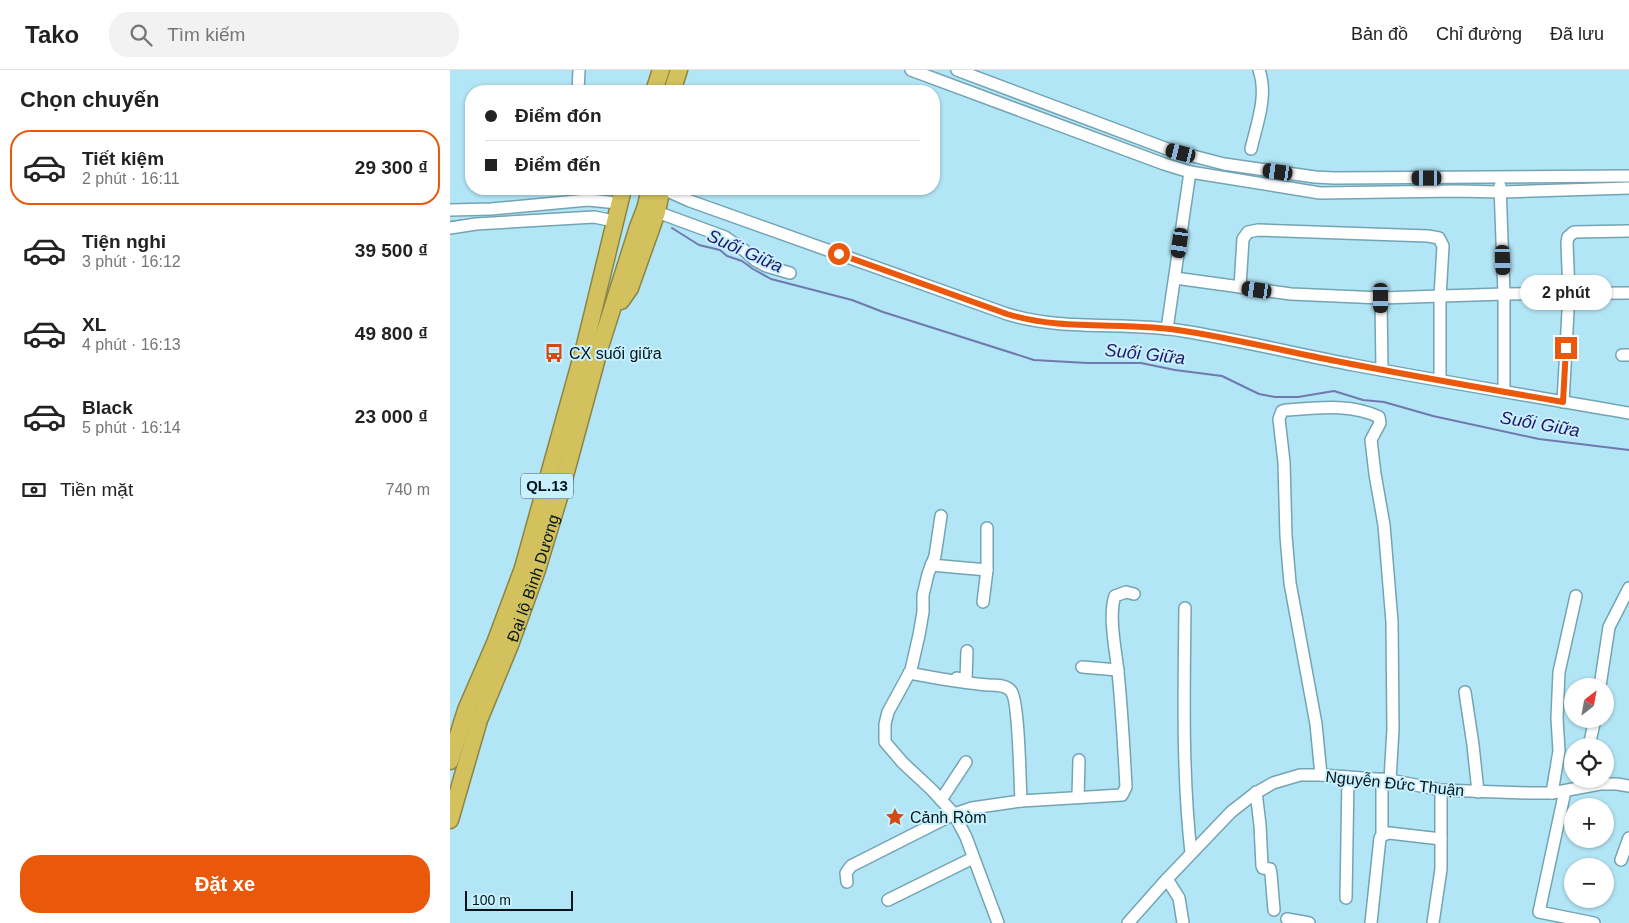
<!DOCTYPE html>
<html lang="vi">
<meta charset="utf-8">
<style>
:root{--surface:#fff;--page:#f2f2f2;--text:#222;--muted:#767676;--line:#e0e0e0;--accent:#ea580c}
body{margin:0;font-family:Arial,sans-serif;background:var(--page);color:var(--text);height:100vh;display:flex;flex-direction:column;font-size:19px;white-space:nowrap}
*{box-sizing:border-box;margin:0}
p{font-size:16px;color:var(--muted)}
.icon{flex:none;width:28px;height:28px;fill:none;stroke:currentColor;stroke-width:2;stroke-linecap:round;stroke-linejoin:round}
.map{position:relative;flex:1;overflow:hidden}
.side{display:flex;flex-direction:column;background:var(--surface);width:450px}
.side>*{flex:none}
.guide{position:absolute;left:15px;top:15px;width:475px;height:110px;border-radius:20px;box-shadow:0 1px 4px #0004;display:grid;align-content:center;height:110px;padding:0 20px;background:var(--surface)}
.needle{width:32px;rotate:31deg}
.buttons{position:absolute;left:1114px;top:608px;display:grid;gap:10px}
.buttons a{display:grid;place-items:center;width:50px;height:50px;border-radius:50%;background:var(--surface);box-shadow:0 1px 4px #0004;font-size:25px}
.scale{position:absolute;left:15px;bottom:12px;width:108px;box-sizing:border-box;padding-left:5px;border:2px solid #03151b;border-top:0;font-size:14px;line-height:18px;white-space:nowrap;color:#03151b;-webkit-text-stroke:4px #c8f0fe;paint-order:stroke}
.end{position:absolute;width:22px;height:22px;margin:-11px;border:6px solid #ea580c;background:#fff;box-shadow:0 0 0 2px #fff}
.from{border-radius:50%}
.bubble{position:absolute;height:35px;border-radius:18px;background:var(--surface);box-shadow:0 1px 4px #0004;font-size:16px;font-weight:700;line-height:35px;text-align:center}
.car{position:absolute;width:15px;height:30px;margin:-15px -8px;border-radius:6px;box-shadow:0 0 4px 1px #0007;background:linear-gradient(#222 24%,#8ab4d8 0 40%,#222 0 76%,#8ab4d8 0 86%,#222 0)}
.guide b{display:flex;align-items:center;gap:18px;height:48px;font-size:19px}
.guide b+b{border-top:1px solid var(--line)}
.guide i{width:12px;height:12px;background:var(--text)}
ul{padding:0;list-style:none}
li{display:flex;align-items:center;gap:15px;height:75px;margin:0 10px 8px;padding:0 10px;border:2px solid transparent;border-radius:20px}
li div{flex:1}
li b{display:block;font-size:19px}
li em{font-style:normal;font-weight:700}
li.current{border-color:var(--accent)}
li>.icon{width:45px;height:45px;stroke-width:1.5}
h2{padding:0 20px;font-size:22px;line-height:60px}
.pay{display:flex;align-items:center;gap:12px;height:55px;padding:0 20px;font-size:19px}
.pay p{margin-inline-start:auto}
.cta{display:flex;gap:10px;margin-top:auto;padding:10px 20px}
.cta a{flex:1;height:58px;border-radius:20px;background:var(--accent);color:#fff;font-size:20px;font-weight:700;line-height:58px;text-align:center}
header{display:flex;align-items:center;gap:30px;box-sizing:border-box;height:70px;padding:0 25px;background:var(--surface);border-bottom:1px solid var(--line)}
header strong{font-size:24px}
nav{display:flex;gap:28px;margin-inline-start:auto;font-size:18px}
.search{width:350px;height:45px;background:var(--page);display:flex;align-items:center;gap:12px;box-sizing:border-box;padding:0 18px;border-radius:20px;color:var(--muted);font-size:19px}
main{display:flex;flex:1;min-height:0}
.map>svg:first-child{display:block}
</style>
<header>
<strong>Tako</strong>
<div class="search"><svg class="icon" aria-label="search" viewBox="0 0 24 24"><circle cx="10" cy="10" r="6"/><path d="M15 15l6 6"/></svg>Tìm kiếm</div>
<nav><a>Bản đồ</a><a>Chỉ đường</a><a>Đã lưu</a></nav>
</header>
<main>
<section class="side">
<h2>Chọn chuyến</h2>
<ul>
<li class="current"><svg class="icon" aria-label="car" viewBox="0 0 24 24"><path d="M5 17H2v-5l4-1 3-4h7l3 4 3 1v5h-3M9 17h6M6 11h13"/><circle cx="7" cy="17" r="2"/><circle cx="17" cy="17" r="2"/></svg><div><b>Tiết kiệm</b><p>2 phút · 16:11</p></div><em>29 300 ₫</em></li>
<li><svg class="icon" aria-label="car" viewBox="0 0 24 24"><path d="M5 17H2v-5l4-1 3-4h7l3 4 3 1v5h-3M9 17h6M6 11h13"/><circle cx="7" cy="17" r="2"/><circle cx="17" cy="17" r="2"/></svg><div><b>Tiện nghi</b><p>3 phút · 16:12</p></div><em>39 500 ₫</em></li>
<li><svg class="icon" aria-label="car" viewBox="0 0 24 24"><path d="M5 17H2v-5l4-1 3-4h7l3 4 3 1v5h-3M9 17h6M6 11h13"/><circle cx="7" cy="17" r="2"/><circle cx="17" cy="17" r="2"/></svg><div><b>XL</b><p>4 phút · 16:13</p></div><em>49 800 ₫</em></li>
<li><svg class="icon" aria-label="car" viewBox="0 0 24 24"><path d="M5 17H2v-5l4-1 3-4h7l3 4 3 1v5h-3M9 17h6M6 11h13"/><circle cx="7" cy="17" r="2"/><circle cx="17" cy="17" r="2"/></svg><div><b>Black</b><p>5 phút · 16:14</p></div><em>23 000 ₫</em></li>
</ul>
<div class="pay"><svg class="icon" aria-label="cash" viewBox="0 0 24 24"><path d="M3 7h18v10H3z"/><circle cx="12" cy="12" r="2"/></svg>Tiền mặt<p>740 m</p></div>
<div class="cta"><a>Đặt xe</a></div>
</section>
<div class="map">
<svg width="1179" height="853" viewBox="0 0 1179 853">
<rect width="100%" height="100%" fill="#b2e5f5"/>
<g fill="none" stroke-linecap="round" stroke-linejoin="round">
<g stroke="#6f79ae" stroke-width="2">
<polyline points="0,152 14,150"/>
<polyline points="222,158 249,175 270,180 277,186 292,191 303,199 321,209 402,230 433,242 584,290 637,293 691,293 725,300 772,306 809,324 825,327 848,327 884,321 913,330 934,332 983,346 1089,369 1179,380"/>
</g>
<g stroke="#73a4b4" stroke-width="14">
<g id="minor">
<polyline points="461,0 714,94 740,102 870,123 1007,121 1051,122 1179,118"/>
<polyline points="507,0 720,80 774,94 865,107 884,108 1179,106"/>
<polyline points="128,21 129,0"/>
<path d="M801 79C807 53 818 26 809 0"/>
<polyline points="1050,116 1054,224 1054,321"/>
<path d="M213 119 240 131 557 244C615 262 675 251 733 261 790 270 847 284 904 295 995 312 1087 327 1179 343"/>
<polyline points="0,140 41,139 138,130 168,133"/>
<polyline points="207,142 275,167 294,180 305,190 316,196 340,203"/>
<polyline points="0,158 26,154 144,147 164,151"/>
<polyline points="725,208 841,224 931,228 1054,224 1179,223"/>
<polyline points="790,217 793,169 798,162 808,160 978,166 989,168 993,176 990,227 990,310"/>
<polyline points="931,228 932,300"/>
<polyline points="717,259 740,102"/>
<polyline points="1172,285 1179,285"/>
<polyline points="1113,332 1119,223 1117,173 1118,167 1124,162 1179,161"/>
<polyline points="491,446 485,486 478,504 473,525 473,542 469,565 461,600 438,642 435,654 435,672 453,693 482,720 504,744 516,767 548,853"/>
<polyline points="481,495 537,500 533,532"/>
<polyline points="537,500 537,458"/>
<path d="M735 538C734 620 732 702 741 783"/>
<polyline points="632,597 668,600"/>
<path d="M459 603C486 608 512 613 539 615 546 615 556 615 561 621 569 630 570 714 571 731"/>
<polyline points="507,608 516,610 517,581"/>
<polyline points="1150,616 1159,557 1179,518"/>
<polyline points="1015,622 1023,675 1028,722"/>
<polyline points="1139,676 1145,649"/>
<path d="M871 705 866 654 840 513 836 466 834 392 829 349 832 341 836 340C866 338 901 333 929 347L930 353 921 370 925 404 934 455 942 552 943 659 940 710"/>
<polyline points="1115,721 1089,842 1144,853"/>
<polyline points="806,722 810,755 812,796 813,798 820,799 821,804 824,840"/>
<polyline points="1102,723 1109,681 1107,648 1109,602 1126,526"/>
<polyline points="628,727 629,690"/>
<polyline points="491,730 516,692"/>
<polyline points="932,766 932,709"/>
<polyline points="1171,790 1179,768"/>
<polyline points="717,809 729,828 733,853"/>
<path d="M397 812 396 803 401 796 504 744 522 738 571 731 672 725 676 717C674 679 672 641 668 602 666 582 658 545 665 526L676 522 684 524"/>
<polyline points="896,828 898,707"/>
<polyline points="438,830 523,788"/>
<polyline points="837,849 859,853"/>
<polyline points="678,853 717,809 781,742 804,724 823,713 850,705 871,705 940,710 991,720 1078,723 1102,723 1150,714 1167,714 1179,716"/>
<polyline points="921,853 930,768 933,765 939,763 991,769"/>
<polyline points="983,853 991,799 991,720"/>
</g>
</g>
<g stroke="#8a8546" stroke-width="19">
<g id="highway">
<polyline points="204,21 211,0"/>
<polyline points="222,21 229,0"/>
<polyline points="171,231 180,218 207,142 210,127 207,119"/>
<polyline points="0,691 16,640 45,573 73,498 135,275 173,119"/>
<path id="s1" d="M0 750 29 650 60 575 87 500 110 424 150 277 188 157 195 139 200 119"/>
</g>
</g>
<use href="#minor" stroke="#fff" stroke-width="11"/>
<use href="#highway" stroke="#d3c15d" stroke-width="16"/>
</g>
<g fill="none" stroke-linecap="round" stroke-linejoin="round">
<path stroke="#ea580c" stroke-width="6" d="M389 184 557 244C616 262 675 251 734 261 785 269 835 281 886 291 962 306 1037 319 1113 332L1116 278"/>
</g>
<defs>
<g id="bus-bare" transform="scale(1.5)"><path d="M-5-6H5V4H4V6H2V4H-2V6H-4V4H-5ZM-3.5-4V0h7V-4ZM-3.5 1.2v1.5H-2V1.2ZM2 1.2v1.5H3.5V1.2Z" fill="#d14a11" stroke="#c8f0fe" stroke-width="2.5" paint-order="stroke"/></g>
<g id="sight-bare" transform="scale(1.5)"><path d="M0-6L1.8-2.2L6-1.7L2.9 1.2L3.7 5.4L0 3.3L-3.7 5.4L-2.9 1.2L-6-1.7L-1.8-2.2Z" fill="#d14a11" stroke="#c8f0fe" stroke-width="2.5" paint-order="stroke"/></g>
</defs>
<g fill-rule="evenodd">
<use href="#bus-bare" x="104" y="283"/>
<use href="#sight-bare" x="445" y="747"/>
</g>
<g text-anchor="middle" stroke-width="4" stroke-linejoin="round" paint-order="stroke">
<rect fill="#c8f0fe" stroke="#3e575f" stroke-width="1" x="71" y="403.5" width="52" height="25" rx="4"/>
<g font-size="15" font-weight="bold" fill="#03151b">
<text x="97" y="421">QL.13</text>
</g>
<g font-size="16" fill="#03151b" stroke="#c8f0fe" text-anchor="start">
<text x="119" y="289">CX suối giữa</text>
<text x="460" y="753">Cảnh Ròm</text>
</g>
<g font-size="16" fill="#03151b" stroke="#c8f0fe">
<text dy="6" stroke="none"><textPath href="#s1" startOffset="256">Đại lộ Bình Dương</textPath></text>
<text transform="translate(945 713) rotate(6)" y="6">Nguyễn Đức Thuận</text>
</g>
<g font-size="18" font-style="italic" fill="#22176a" stroke="#c8f0fe">
<text transform="translate(295 181) rotate(24)" y="6">Suối Giữa</text>
<text transform="translate(695 284) rotate(6)" y="6">Suối Giữa</text>
<text transform="translate(1090 354) rotate(10)" y="6">Suối Giữa</text>
</g>
</g>
</svg>
<div class="buttons">
<a><svg class="needle" viewBox="-14 -14 28 28"><path d="M0-13l5 13h-10z" fill="#e53935"/><path d="M0 13l5-13h-10z" fill="#767676"/></svg></a>
<a><svg class="icon" aria-label="locate" viewBox="0 0 24 24"><circle cx="12" cy="12" r="6"/><path d="M12 2v4M12 18v4M2 12h4M18 12h4"/></svg></a>
<a>+</a>
<a>−</a>
</div>
<div class="scale">100 m</div>
<i class="end from" style="left:389px;top:184px"></i>
<i class="end" style="left:1116px;top:278px"></i>
<div class="bubble" style="left:1070px;top:205px;width:92px">2 phút</div>
<i class="car" style="left:731px;top:83px;rotate:284deg"></i>
<i class="car" style="left:828px;top:102px;rotate:278deg"></i>
<i class="car" style="left:977px;top:108px;rotate:270deg"></i>
<i class="car" style="left:730px;top:173px;rotate:188deg"></i>
<i class="car" style="left:1053px;top:190px;rotate:178deg"></i>
<i class="car" style="left:807px;top:220px;rotate:278deg"></i>
<i class="car" style="left:931px;top:228px;rotate:180deg"></i>
<div class="guide">
<b><i class="from"></i>Điểm đón</b>
<b><i></i>Điểm đến</b>
</div>
</div>
</main>
